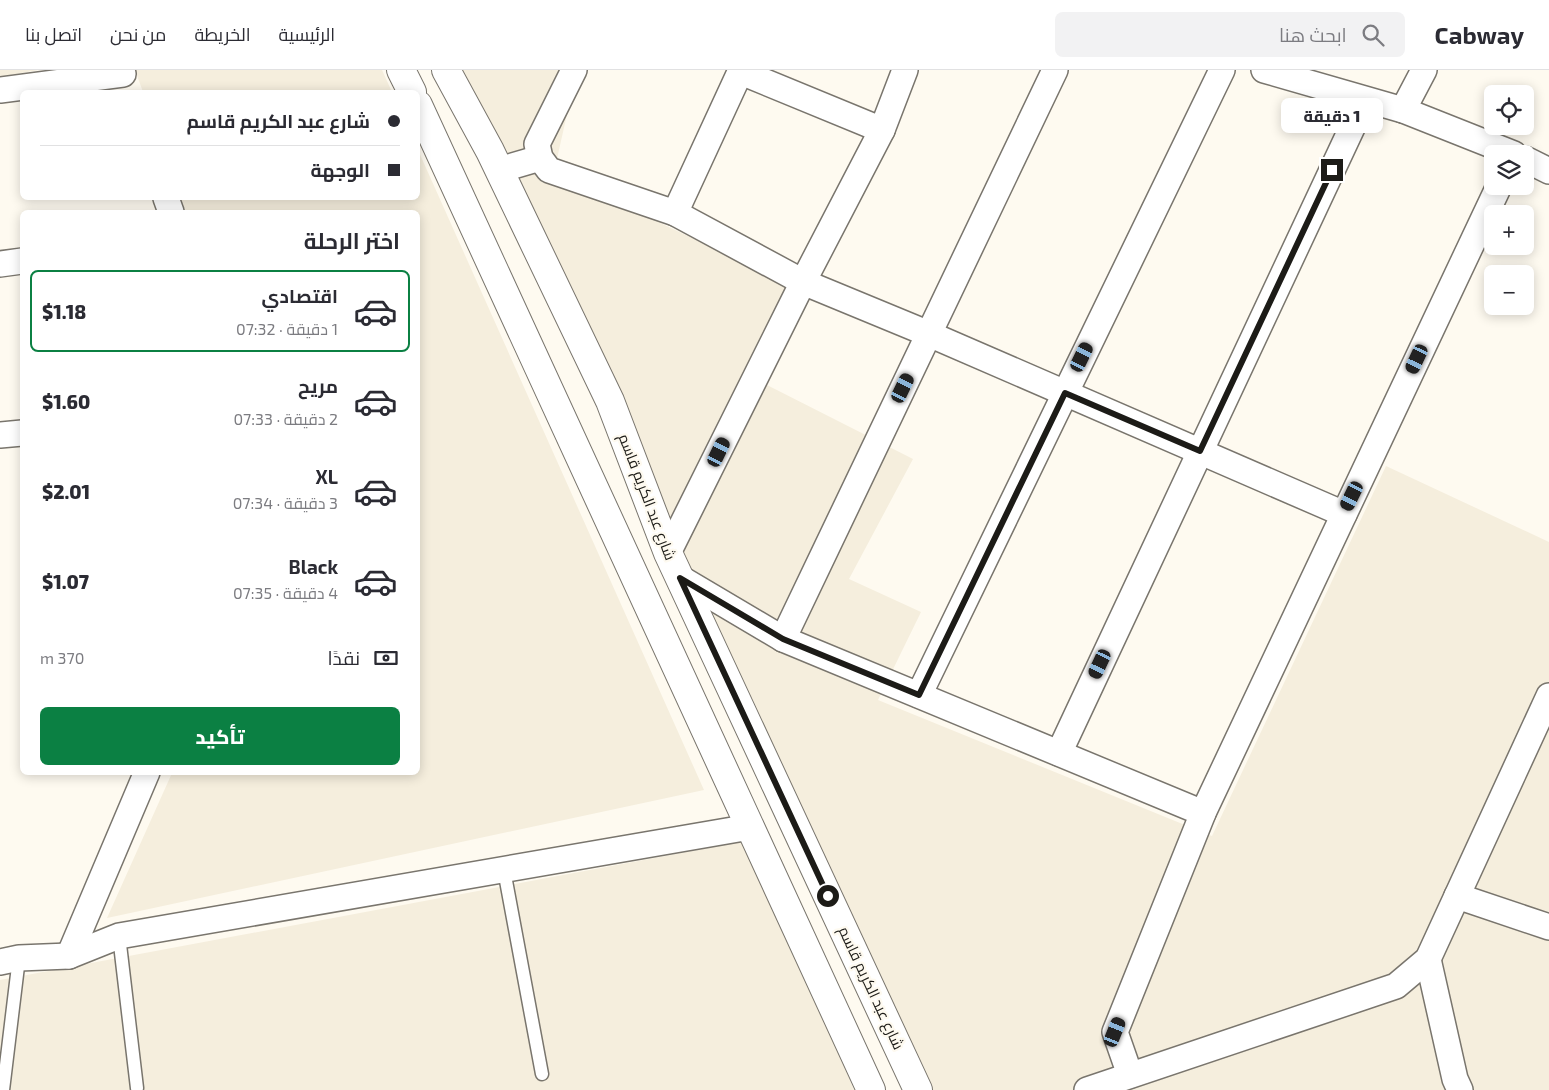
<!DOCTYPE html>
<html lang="ar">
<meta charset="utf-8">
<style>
:root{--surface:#fff;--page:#f2f2f3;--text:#2b2b33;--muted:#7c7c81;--line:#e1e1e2;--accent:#0b8043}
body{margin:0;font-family:"Exo 2",Cairo,sans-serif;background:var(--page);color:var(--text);direction:rtl;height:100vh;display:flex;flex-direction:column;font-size:19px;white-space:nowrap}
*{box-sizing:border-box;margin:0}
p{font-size:16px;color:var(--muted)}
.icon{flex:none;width:28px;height:28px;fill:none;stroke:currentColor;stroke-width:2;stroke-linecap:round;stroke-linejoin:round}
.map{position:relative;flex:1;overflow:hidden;direction:ltr}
.panel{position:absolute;left:20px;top:140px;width:400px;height:565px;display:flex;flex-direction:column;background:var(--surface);border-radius:8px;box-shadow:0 2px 12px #0003;direction:rtl}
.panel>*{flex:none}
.top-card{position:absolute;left:20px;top:20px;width:400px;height:110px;border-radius:8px;box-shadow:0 2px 12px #0003;direction:rtl;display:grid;align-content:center;height:110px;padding:0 20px;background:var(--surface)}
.buttons{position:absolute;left:1484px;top:15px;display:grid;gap:10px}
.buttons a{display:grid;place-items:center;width:50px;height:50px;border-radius:8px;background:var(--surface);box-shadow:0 2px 12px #0003;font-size:25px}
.end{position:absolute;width:22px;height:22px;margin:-11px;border:6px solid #1c1b17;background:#fff;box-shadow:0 0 0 2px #fff}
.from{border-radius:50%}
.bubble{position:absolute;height:35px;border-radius:8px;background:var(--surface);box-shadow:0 2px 12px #0003;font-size:16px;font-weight:800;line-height:35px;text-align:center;direction:rtl}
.car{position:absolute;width:15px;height:30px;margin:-15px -8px;border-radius:6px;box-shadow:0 0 4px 1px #0007;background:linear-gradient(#222 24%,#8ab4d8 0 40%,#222 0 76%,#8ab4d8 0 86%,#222 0)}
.top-card b{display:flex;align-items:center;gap:18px;height:48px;font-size:19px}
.top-card b+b{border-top:1px solid var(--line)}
.top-card i{width:12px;height:12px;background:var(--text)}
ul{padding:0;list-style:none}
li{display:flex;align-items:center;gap:15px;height:82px;margin:0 10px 8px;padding:0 10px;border:2px solid transparent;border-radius:8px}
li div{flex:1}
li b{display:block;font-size:19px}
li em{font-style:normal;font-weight:800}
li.current{border-color:var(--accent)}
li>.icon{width:45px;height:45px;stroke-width:1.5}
h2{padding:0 20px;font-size:22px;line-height:60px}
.pay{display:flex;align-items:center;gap:12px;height:55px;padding:0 20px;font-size:19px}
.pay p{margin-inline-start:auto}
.action{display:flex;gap:10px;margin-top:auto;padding:10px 20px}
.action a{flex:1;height:58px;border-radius:8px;background:var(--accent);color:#fff;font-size:20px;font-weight:800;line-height:58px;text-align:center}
header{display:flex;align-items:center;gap:30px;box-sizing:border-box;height:70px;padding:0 25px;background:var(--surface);border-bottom:1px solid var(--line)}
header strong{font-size:24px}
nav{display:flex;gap:28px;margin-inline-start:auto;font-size:18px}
.search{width:350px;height:45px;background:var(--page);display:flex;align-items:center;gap:12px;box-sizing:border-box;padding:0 18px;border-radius:8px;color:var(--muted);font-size:19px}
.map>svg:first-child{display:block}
</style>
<header>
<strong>Cabway</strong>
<div class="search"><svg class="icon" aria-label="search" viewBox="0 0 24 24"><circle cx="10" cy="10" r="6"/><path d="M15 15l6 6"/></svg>ابحث هنا</div>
<nav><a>الرئيسية</a><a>الخريطة</a><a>من نحن</a><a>اتصل بنا</a></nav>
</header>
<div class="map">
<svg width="1549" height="1020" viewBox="0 0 1549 1020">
<rect width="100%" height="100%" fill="#fefaf0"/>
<g fill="#f5eedd">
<polygon points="0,0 38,0 0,7"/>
<polygon points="135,0 382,0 392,22 143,22"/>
<polygon points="460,0 577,0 554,102 790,215 765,314 913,389 849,509 921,542 878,630 1212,766 1386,396 1549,472 1549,1020 931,1020 705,559"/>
<polygon points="418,80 704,720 107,848 172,703 418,702 418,142 186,142 180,128 418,128"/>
<polygon points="751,770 854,1020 0,1020 0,910"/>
</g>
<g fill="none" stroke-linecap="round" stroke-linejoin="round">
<g stroke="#79756d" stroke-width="15">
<g id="lane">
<polyline points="504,800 542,1004"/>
<polyline points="119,866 137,1018"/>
<polyline points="3,1020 19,888"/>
</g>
</g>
<g stroke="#79756d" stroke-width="28">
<g id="street">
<polyline points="574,0 537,74 540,88 549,100 675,143 803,212 929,264 1344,444"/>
<polyline points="1264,0 1403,40 1514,84"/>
<polyline points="741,2 882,60"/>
<polyline points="0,20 123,4"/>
<polyline points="1403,40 1424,0"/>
<polyline points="1525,89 1549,101"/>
<polyline points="499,100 540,88"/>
<polyline points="166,128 171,142"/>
<polyline points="675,143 741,0"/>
<polyline points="0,194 22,191"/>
<polyline points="0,365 22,363"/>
<polyline points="668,483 803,212 882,60 905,0"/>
<polyline points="680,508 783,569 1203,743"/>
<polyline points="783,569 1055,0"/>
<polyline points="919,625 1222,0"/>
<polyline points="1059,683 1365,30"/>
<polyline points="1457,826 1549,857"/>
<polyline points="69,886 147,702"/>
<polyline points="1428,889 1455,1009 1460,1020"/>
<polyline points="0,892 19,888 69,886 119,866 750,757"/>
<polyline points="1130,1005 1115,962 1203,743 1499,116"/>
<polyline points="1087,1020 1396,916 1428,889 1549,626"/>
</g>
</g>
<g stroke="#79756d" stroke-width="30">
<g id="secondary">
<polyline points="401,0 412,22"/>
<polyline points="446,0 490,81 610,331 668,483 918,1020"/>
<polyline points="418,35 871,1020"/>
</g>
</g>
<use href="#lane" stroke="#fff" stroke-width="12"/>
<use href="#street" stroke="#fff" stroke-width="25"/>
<use href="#secondary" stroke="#fff" stroke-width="28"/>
</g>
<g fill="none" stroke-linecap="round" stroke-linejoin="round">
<polyline stroke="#1c1b17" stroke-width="6" points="828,826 680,508 783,569 919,625 1065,323 1200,381 1332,100"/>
</g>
<g text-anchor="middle" stroke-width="4.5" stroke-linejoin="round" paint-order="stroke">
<g font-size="15" fill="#1c1b17" stroke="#fefaf0">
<text transform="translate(647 427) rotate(69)" y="5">شارع عبد الكريم قاسم</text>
<text transform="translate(871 918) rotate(65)" y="5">شارع عبد الكريم قاسم</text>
</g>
</g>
</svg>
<div class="buttons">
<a><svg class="icon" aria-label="locate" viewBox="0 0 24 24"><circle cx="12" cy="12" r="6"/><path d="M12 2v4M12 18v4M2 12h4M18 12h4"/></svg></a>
<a><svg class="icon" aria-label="layers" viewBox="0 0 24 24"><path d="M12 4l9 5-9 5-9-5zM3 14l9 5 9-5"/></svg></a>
<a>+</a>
<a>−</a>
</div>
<i class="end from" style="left:828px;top:826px"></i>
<i class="end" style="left:1332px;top:100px"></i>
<div class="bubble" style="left:1281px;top:28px;width:102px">1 دقيقة</div>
<i class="car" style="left:1082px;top:287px;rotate:26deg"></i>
<i class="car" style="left:1417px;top:289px;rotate:205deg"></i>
<i class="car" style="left:903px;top:318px;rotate:26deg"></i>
<i class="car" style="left:719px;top:382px;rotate:26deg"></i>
<i class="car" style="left:1352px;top:426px;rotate:206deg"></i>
<i class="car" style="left:1100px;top:594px;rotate:205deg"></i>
<i class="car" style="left:1115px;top:962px;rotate:22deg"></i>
<div class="top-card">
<b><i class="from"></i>شارع عبد الكريم قاسم</b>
<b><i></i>الوجهة</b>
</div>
<section class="panel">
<h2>اختر الرحلة</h2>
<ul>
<li class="current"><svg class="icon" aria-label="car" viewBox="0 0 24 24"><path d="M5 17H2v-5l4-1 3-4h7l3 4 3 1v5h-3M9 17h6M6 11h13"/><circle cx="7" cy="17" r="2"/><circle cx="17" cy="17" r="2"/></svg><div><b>اقتصادي</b><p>1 دقيقة · 07:32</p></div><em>$1.18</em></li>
<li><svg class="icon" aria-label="car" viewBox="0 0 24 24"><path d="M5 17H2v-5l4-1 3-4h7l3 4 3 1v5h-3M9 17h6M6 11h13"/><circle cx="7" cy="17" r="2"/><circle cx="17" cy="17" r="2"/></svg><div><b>مريح</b><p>2 دقيقة · 07:33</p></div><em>$1.60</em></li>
<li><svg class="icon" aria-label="car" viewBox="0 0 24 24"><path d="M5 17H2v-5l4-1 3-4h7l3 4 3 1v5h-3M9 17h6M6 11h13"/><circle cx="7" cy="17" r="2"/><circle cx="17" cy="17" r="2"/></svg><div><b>XL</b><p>3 دقيقة · 07:34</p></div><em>$2.01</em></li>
<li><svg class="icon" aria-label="car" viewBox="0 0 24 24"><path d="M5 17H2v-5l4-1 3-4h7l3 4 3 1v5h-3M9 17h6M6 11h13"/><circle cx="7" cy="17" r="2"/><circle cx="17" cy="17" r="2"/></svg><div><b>Black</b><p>4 دقيقة · 07:35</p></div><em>$1.07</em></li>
</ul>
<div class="pay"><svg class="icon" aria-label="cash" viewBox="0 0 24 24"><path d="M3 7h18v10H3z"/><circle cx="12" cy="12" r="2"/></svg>نقدًا<p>370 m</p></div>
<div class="action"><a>تأكيد</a></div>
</section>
</div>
